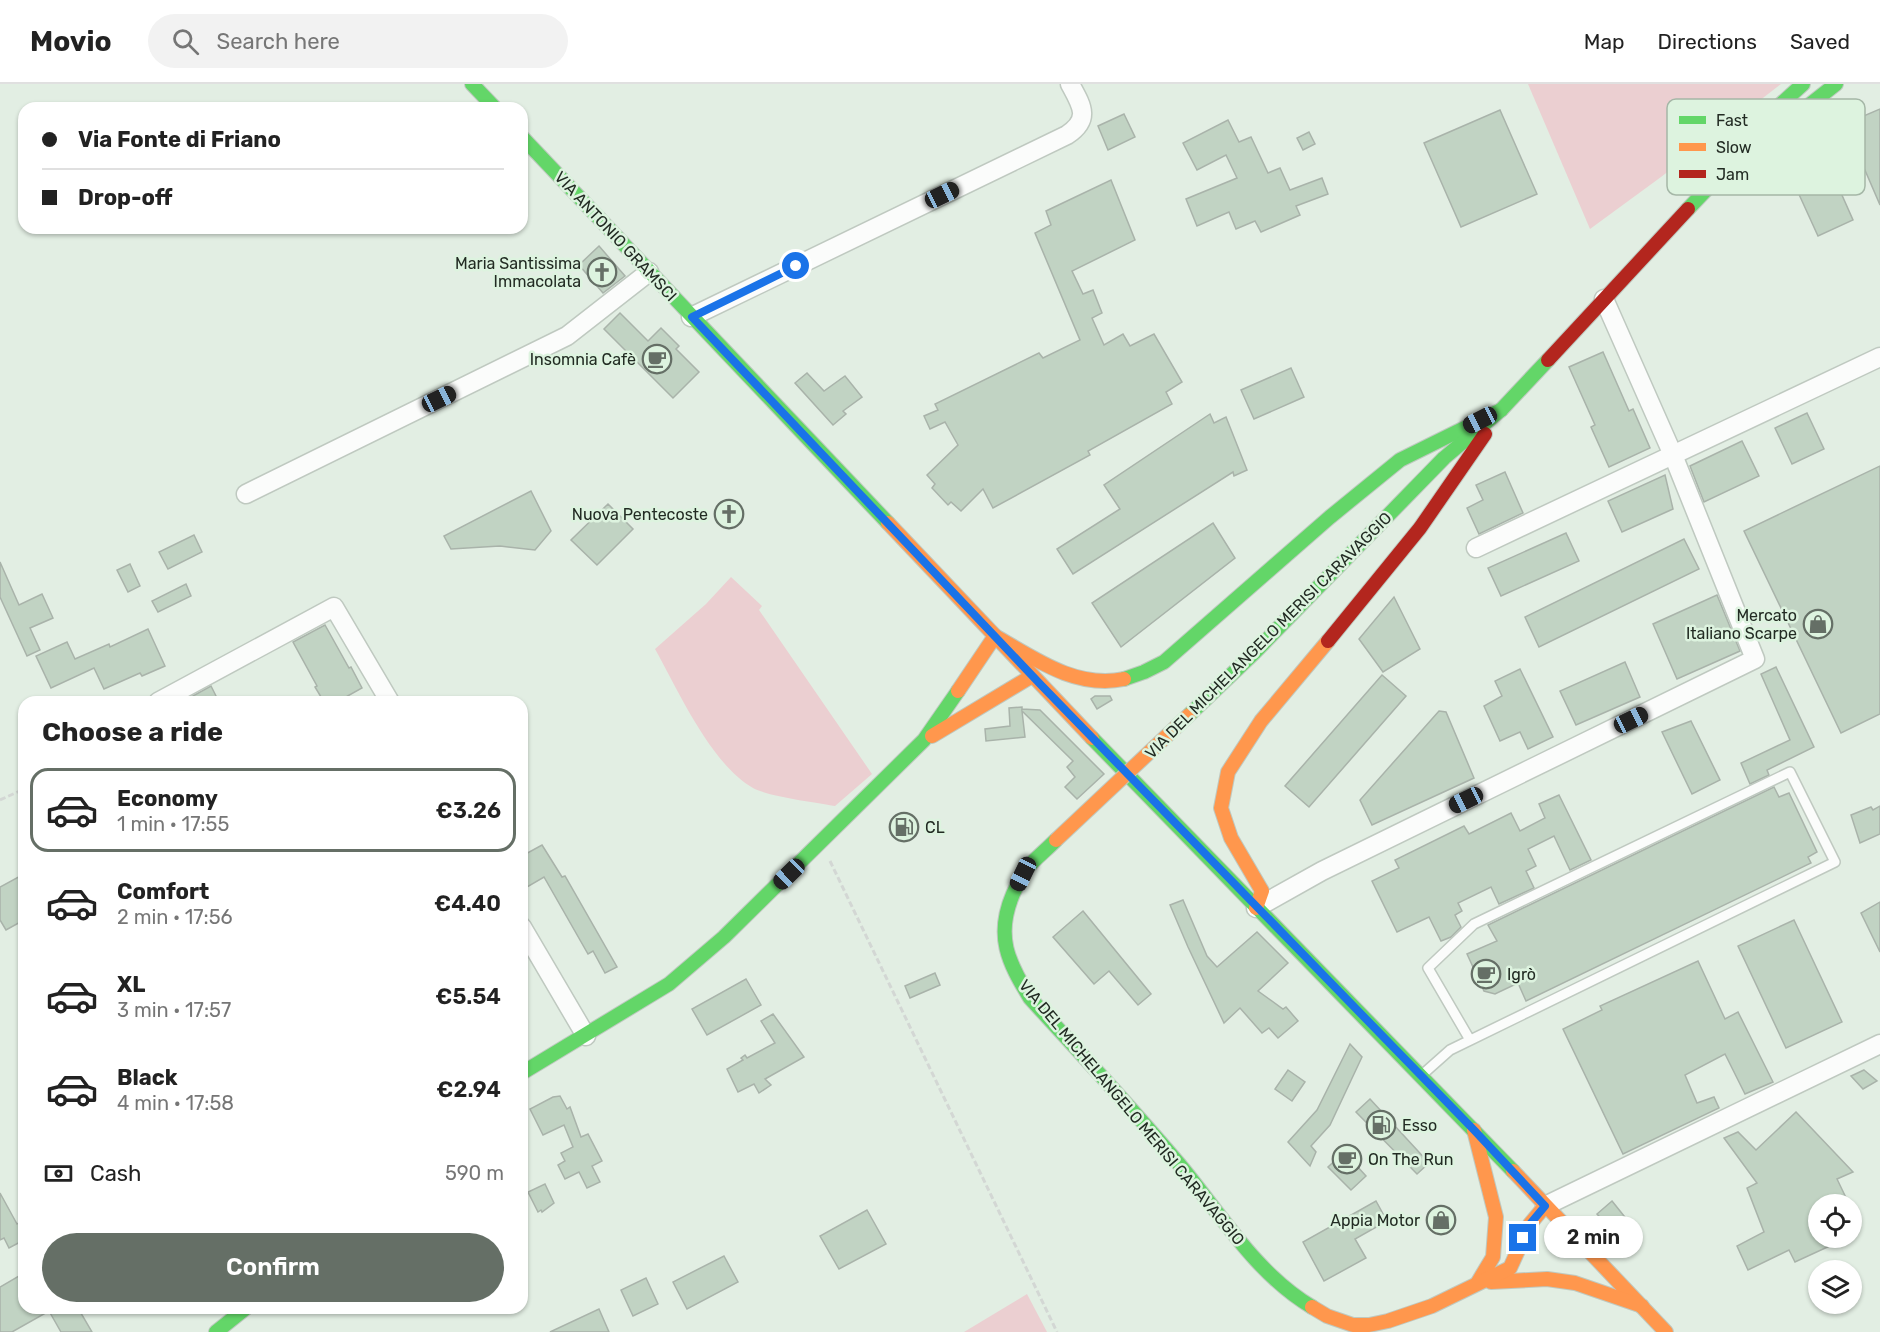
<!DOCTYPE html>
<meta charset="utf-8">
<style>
:root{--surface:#fff;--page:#f2f2f2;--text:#222;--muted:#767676;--line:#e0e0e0;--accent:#656f66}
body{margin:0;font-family:Rubik,sans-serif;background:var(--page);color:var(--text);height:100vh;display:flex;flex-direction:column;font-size:22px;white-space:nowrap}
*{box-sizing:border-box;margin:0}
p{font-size:20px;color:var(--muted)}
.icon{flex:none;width:33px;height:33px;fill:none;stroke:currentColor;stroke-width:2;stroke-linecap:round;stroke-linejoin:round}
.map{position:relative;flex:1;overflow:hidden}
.details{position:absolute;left:18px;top:612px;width:510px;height:618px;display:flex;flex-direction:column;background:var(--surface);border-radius:18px;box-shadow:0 2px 4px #0004}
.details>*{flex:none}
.hud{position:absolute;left:18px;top:18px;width:510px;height:132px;border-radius:18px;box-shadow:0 2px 4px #0004;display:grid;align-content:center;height:132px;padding:0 24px;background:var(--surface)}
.tools{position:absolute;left:1808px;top:1110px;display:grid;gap:12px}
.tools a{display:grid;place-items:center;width:54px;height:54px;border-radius:50%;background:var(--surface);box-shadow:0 2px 4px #0004;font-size:30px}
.end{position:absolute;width:27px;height:27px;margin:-14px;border:8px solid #1a73e8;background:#fff;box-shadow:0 0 0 3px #fff}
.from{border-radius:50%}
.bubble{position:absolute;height:42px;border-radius:21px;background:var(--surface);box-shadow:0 2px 4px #0004;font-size:20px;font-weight:600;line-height:42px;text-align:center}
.car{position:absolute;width:18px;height:36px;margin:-18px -9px;border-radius:8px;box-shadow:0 0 4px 2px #0007;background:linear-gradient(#222 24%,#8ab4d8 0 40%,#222 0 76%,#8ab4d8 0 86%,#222 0)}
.hud b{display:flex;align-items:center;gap:21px;height:57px;font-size:22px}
.hud b+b{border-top:2px solid var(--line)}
.hud i{width:15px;height:15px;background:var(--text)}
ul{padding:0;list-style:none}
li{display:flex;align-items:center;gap:18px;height:84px;margin:0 12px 9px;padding:0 12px;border:3px solid transparent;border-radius:18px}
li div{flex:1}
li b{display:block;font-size:22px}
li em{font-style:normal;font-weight:600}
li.current{border-color:var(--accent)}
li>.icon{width:54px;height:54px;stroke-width:1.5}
h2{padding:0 24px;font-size:27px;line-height:72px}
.pay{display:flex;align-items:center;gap:15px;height:66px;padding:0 24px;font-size:22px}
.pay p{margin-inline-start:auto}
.action{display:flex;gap:12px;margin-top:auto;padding:12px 24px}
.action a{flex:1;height:69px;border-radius:36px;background:var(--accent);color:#fff;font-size:24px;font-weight:600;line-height:69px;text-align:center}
header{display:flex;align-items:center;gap:36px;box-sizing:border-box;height:84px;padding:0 30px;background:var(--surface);border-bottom:2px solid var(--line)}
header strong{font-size:28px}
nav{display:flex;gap:33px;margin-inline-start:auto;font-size:21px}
.search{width:420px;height:54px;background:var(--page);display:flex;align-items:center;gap:15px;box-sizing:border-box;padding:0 21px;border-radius:33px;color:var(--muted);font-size:22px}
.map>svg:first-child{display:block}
</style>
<header>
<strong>Movio</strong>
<div class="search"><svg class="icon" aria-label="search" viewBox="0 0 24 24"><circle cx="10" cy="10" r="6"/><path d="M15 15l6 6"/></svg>Search here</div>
<nav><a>Map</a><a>Directions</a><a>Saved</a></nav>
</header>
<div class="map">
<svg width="1880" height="1248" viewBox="0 0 1880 1248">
<rect width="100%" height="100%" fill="#e2eee3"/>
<g fill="#ebcfd1">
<polygon points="1528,0 1781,0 1661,93 1590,145"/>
<path d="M731 493 762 522 759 526 872 690 835 722C814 718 770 713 753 704 711 680 679 608 655 565L706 520Z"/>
<polygon points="1027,1210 1047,1248 964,1248"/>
</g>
<g fill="#c1d3c3" stroke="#a9b3aa" stroke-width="1.5">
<polygon points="1880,25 1880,121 1845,40"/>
<polygon points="1500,26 1537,110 1461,143 1424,59"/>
<polygon points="1124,30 1135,53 1108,66 1098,42"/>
<polygon points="1228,36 1239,58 1251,53 1268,89 1280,84 1290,106 1322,94 1328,110 1296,122 1300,131 1261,148 1255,137 1236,145 1229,128 1197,142 1186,115 1237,94 1226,71 1197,86 1183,59"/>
<polygon points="1309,48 1315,60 1303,66 1297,54"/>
<polygon points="1817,55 1853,136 1818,152 1781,71"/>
<polygon points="1111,96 1135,156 1072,187 1083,210 1093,206 1102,229 1092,234 1104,261 1123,250 1130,262 1154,250 1182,298 1166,308 1172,320 1088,367 1090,371 993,424 983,405 961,427 951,418 948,421 932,404 935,400 927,391 958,361 945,338 930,345 924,332 938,326 935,320 1039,269 1043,274 1080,256 1035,149 1051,141 1046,127"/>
<polygon points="599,162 625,192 603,209 579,181"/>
<polygon points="620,229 648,257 661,244 679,262 676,265 699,288 673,314 604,245"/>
<polygon points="1603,268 1629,327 1633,325 1650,364 1609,383 1591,343 1595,341 1569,283"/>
<polygon points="1291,284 1304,313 1254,335 1241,306"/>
<polygon points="807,289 824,307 845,292 862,313 843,327 846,330 833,341 795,299"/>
<polygon points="1807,329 1824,365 1792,380 1775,344"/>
<polygon points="1210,330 1214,339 1226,333 1247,386 1234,392 1233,388 1073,490 1057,465 1120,425 1104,401"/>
<polygon points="1742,357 1759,392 1704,418 1690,382"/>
<polygon points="1880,382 1880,630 1841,649 1744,447"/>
<polygon points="1505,388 1523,429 1479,450 1467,424 1483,416 1476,401"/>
<polygon points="1665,391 1673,425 1622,448 1608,417"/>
<polygon points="531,407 551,447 535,466 500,462 451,465 444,452"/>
<polygon points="608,420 633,445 597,481 571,456"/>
<polygon points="1213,439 1235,474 1121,563 1092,519"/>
<polygon points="1566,449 1579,477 1501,512 1488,484"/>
<polygon points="194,451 202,468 168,485 159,468"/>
<polygon points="1684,455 1699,485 1539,563 1525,533"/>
<polygon points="0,478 19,521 42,510 53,534 30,544 40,566 27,572 0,513"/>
<polygon points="130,480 140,502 128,508 117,486"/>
<polygon points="186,500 191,512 158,528 152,517"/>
<polygon points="1717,511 1740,567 1677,595 1653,540"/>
<polygon points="1394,513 1420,565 1383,588 1359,555"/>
<polygon points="325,541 349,584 351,583 362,604 337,618 324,618 315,603 317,602 293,558"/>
<polygon points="148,545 165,582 142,592 140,589 104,605 94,584 51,604 36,572 67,558 75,575 109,560 110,563"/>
<polygon points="1625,578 1640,613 1576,641 1560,607"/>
<polygon points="1776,583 1814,663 1767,686 1769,691 1750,700 1741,679 1790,656 1761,590"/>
<polygon points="1520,585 1553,653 1528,665 1520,648 1500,657 1484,622 1502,612 1495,597"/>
<polygon points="1382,591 1406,612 1309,723 1285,702"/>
<polygon points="211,602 219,618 182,618"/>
<polygon points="1095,612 1110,612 1112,616 1097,625 1091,615"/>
<polygon points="1022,623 1022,625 1040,626 1104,690 1077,715 1065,703 1075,693 1067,683 1073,677 1022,627 1025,653 986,657 985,645 1010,642 1009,624"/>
<polygon points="1439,627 1446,628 1474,694 1372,741 1360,716"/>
<polygon points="1691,637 1720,696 1692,710 1662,648"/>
<polygon points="1774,703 1779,713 1789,709 1817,768 1808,773 1811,779 1526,917 1518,899 1495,910 1484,907 1467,870 1497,857 1488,841"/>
<polygon points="1559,711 1591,776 1570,786 1554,752 1528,765 1536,782 1526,787 1534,804 1499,820 1491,803 1458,819 1462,827 1455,831 1461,843 1451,853 1441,857 1429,833 1397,848 1372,797 1399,784 1395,776 1464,742 1469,750 1511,729 1520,747 1545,734 1539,720"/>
<polygon points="1880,722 1880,750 1860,759 1851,731 1871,723 1873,726"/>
<polygon points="542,761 562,793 565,792 617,883 605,889 593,867 588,870 544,793 522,806 522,772"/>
<polygon points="24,790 24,836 6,846 0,836 0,803"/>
<polygon points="1183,816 1207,872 1217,883 1257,848 1288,879 1258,907 1283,925 1286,923 1298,937 1278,954 1269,944 1262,949 1240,924 1224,939 1188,863 1170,821"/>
<polygon points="1880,818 1880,868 1861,829"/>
<polygon points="1083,827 1151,910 1138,921 1109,887 1094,900 1053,853"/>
<polygon points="1794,836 1842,938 1786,964 1738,862"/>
<polygon points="1698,877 1725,935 1738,928 1773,998 1745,1010 1725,970 1685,991 1697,1019 1714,1013 1719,1024 1623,1070 1563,945 1602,926 1600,922"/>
<polygon points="935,889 940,901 910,914 905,902"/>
<polygon points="746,895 761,921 707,951 692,925"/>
<polygon points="773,930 804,973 765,995 771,1001 759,1009 754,1000 738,1008 727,985 743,976 741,974 745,971 747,974 775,959 761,937"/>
<polygon points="1350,960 1362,973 1330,1041 1311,1062 1316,1068 1310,1082 1288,1058 1317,1026"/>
<polygon points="1288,986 1305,998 1292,1017 1275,1005"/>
<polygon points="1864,986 1877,997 1863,1005 1851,992"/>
<polygon points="560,1012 567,1025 570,1023 581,1053 588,1050 602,1077 592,1082 600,1098 587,1104 579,1088 565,1095 558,1081 565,1077 561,1069 573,1063 564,1041 543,1051 530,1025 553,1013"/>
<polygon points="1370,1015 1429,1079 1417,1090 1356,1028"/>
<polygon points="1796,1028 1853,1088 1837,1095 1849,1120 1818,1120 1818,1154 1847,1154 1795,1178 1789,1166 1748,1186 1737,1162 1764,1148 1747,1104 1757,1099 1724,1054 1738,1048 1756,1066"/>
<polygon points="1344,1068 1366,1092 1351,1106 1328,1083"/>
<polygon points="545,1100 554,1119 542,1128 541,1126 538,1128 528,1108"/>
<polygon points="0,1109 17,1140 24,1135 24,1156 9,1164 4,1154 0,1156"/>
<polygon points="1376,1117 1387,1137 1355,1155 1366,1174 1324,1197 1303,1158"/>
<polygon points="1612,1117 1628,1137 1614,1148 1597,1130"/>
<polygon points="867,1126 886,1160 839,1185 820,1152"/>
<polygon points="724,1172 738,1198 687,1225 673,1198"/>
<polygon points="24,1189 24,1224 78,1224 92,1248 61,1248 49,1227 12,1248 0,1248 0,1203"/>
<polygon points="646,1194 658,1220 633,1232 621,1206"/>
<polygon points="599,1225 609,1248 550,1248"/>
</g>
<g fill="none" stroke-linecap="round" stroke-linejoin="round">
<g stroke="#bfc9c0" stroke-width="12">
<polyline id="lane" points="1423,990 1450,966 1835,778 1790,688 1474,840 1428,884 1470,956"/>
</g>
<g stroke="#bfc9c0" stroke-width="21">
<g id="street">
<path d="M691 233 1067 51C1091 35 1082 22 1070 0"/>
<polyline points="246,410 567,252 649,188"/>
<polyline points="1476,464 1880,273"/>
<polyline points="158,618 334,523 390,618"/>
<polyline points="1256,824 1322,787 1755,575 1673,371 1604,215"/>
<polyline points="522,843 586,952"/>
<polyline points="1545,1122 1880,960"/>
</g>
</g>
<g stroke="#bfc9c0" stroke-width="16">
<g id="fast">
<polyline points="472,0 495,24"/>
<polyline points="522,53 888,439"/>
<polyline points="1765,56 1836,0"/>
<polyline points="1688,125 1743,67 1770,30 1803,0"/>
<polyline points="1124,595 1144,588 1164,578 1330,433 1400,376 1501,326"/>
<polyline points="1189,631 1254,569 1444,374 1501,326 1548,276"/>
<polyline points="1092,654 1513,1087"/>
<path d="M1056 756C1046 766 1035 775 1026 785 1021 793 1017 801 1013 810 995 852 1008 878 1030 914 1080 969 1131 1023 1179 1080 1220 1129 1256 1190 1312 1223"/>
<polyline points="522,989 669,900 724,853 924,656 958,607"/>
<polyline points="216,1248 246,1224"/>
</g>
</g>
<g stroke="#bfc9c0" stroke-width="16">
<g id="slow">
<polyline points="888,439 1092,654"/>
<path d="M958 607 995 552C1035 575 1076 605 1124 595"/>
<polyline points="932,652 1032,592"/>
<polyline points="1256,824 1262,807 1231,754 1221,724 1228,688 1261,637 1328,557"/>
<polyline points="1474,1046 1496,1133 1493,1173 1478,1198"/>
<polyline points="1513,1087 1666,1248"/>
<polyline points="1491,1198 1547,1195 1575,1199 1642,1222"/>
<polyline points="1312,1223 1327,1232 1353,1241 1369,1241 1388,1237 1432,1222 1510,1184 1530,1140 1545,1122"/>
</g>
</g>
<g stroke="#bfc9c0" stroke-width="16">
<g id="jam">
<polyline points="1548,276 1688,125"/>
<polyline points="1328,557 1420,444 1485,350"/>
</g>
</g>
<g stroke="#d3d7d4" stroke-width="3" stroke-dasharray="6 3" stroke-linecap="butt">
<polyline points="0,716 24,705"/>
<polyline points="830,777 1057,1248"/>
</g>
<use href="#lane" stroke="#fbfcfb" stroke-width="9"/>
<use href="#street" stroke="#fbfcfb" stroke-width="18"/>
<use href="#fast" stroke="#63d668" stroke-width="14"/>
<use href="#slow" stroke="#ff974d" stroke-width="14"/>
<use href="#jam" stroke="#b3261e" stroke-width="14"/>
<g stroke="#bfc9c0" stroke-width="16" stroke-linecap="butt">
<polyline id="slow-bridge" points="1056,756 1189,631"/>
</g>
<use href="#slow-bridge" stroke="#ff974d" stroke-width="14"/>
</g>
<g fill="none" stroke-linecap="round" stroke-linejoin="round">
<polyline stroke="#1a73e8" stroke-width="8" points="796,182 692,233 1042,602 1474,1046 1545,1122 1530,1140 1523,1154"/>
</g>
<defs>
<g id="church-ring" transform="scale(1.5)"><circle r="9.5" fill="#ddf3df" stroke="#656f66" stroke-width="1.5"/><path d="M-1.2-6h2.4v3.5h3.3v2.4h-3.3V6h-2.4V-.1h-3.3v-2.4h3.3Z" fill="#656f66"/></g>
<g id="cafe-ring" transform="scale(1.5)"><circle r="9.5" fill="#ddf3df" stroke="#656f66" stroke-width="1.5"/><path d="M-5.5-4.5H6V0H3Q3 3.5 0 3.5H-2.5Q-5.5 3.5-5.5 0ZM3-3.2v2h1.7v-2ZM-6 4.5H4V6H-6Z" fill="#656f66"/></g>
<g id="shop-ring" transform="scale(1.5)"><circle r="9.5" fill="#ddf3df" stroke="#656f66" stroke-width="1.5"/><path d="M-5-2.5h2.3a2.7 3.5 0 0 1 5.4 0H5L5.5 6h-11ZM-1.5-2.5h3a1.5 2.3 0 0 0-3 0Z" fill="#656f66"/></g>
<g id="fuel-ring" transform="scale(1.5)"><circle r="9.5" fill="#ddf3df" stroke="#656f66" stroke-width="1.5"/><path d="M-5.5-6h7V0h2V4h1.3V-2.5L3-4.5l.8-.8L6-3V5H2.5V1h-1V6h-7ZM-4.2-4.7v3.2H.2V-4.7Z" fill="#656f66"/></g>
</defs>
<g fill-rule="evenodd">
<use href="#church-ring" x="602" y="188"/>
<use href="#cafe-ring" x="657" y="275"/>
<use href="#church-ring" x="729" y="430"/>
<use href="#shop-ring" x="1818" y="540"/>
<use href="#fuel-ring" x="904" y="743"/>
<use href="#cafe-ring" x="1486" y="890"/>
<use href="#fuel-ring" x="1381" y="1041"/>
<use href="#cafe-ring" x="1347" y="1075"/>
<use href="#shop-ring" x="1441" y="1136"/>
</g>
<g text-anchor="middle" stroke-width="5" stroke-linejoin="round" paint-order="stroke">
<g font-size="16" fill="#222b23" stroke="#ddf3df">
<text transform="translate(616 152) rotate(47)" y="6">VIA ANTONIO GRAMSCI</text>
<text transform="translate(1268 551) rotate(-45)" y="6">VIA DEL MICHELANGELO MERISI CARAVAGGIO</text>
<text transform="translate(1132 1028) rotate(50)" y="6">VIA DEL MICHELANGELO MERISI CARAVAGGIO</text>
</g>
<g font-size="16" fill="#222b23" stroke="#ddf3df" text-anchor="end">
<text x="581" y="185">Maria Santissima<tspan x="581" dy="18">Immacolata</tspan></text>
<text x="636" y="281">Insomnia Cafè</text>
<text x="708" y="436">Nuova Pentecoste</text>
<text x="1797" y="537">Mercato<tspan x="1797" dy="18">Italiano Scarpe</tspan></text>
<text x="925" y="749" text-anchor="start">CL</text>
<text x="1507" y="896" text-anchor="start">Igrò</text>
<text x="1402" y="1047" text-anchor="start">Esso</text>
<text x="1368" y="1081" text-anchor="start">On The Run</text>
<text x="1420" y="1142">Appia Motor</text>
</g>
</g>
<rect x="1667" y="15" width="198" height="96" rx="9" fill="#ddf3df" stroke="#a5b7a7" stroke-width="1.5"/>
<rect x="1679" y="32" width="27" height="8" fill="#63d668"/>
<rect x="1679" y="59" width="27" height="8" fill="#ff974d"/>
<rect x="1679" y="86" width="27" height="8" fill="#b3261e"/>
<g font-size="16" fill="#222b23">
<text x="1716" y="42">Fast</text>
<text x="1716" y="69">Slow</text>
<text x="1716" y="96">Jam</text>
</g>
</svg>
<div class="tools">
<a><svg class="icon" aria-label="locate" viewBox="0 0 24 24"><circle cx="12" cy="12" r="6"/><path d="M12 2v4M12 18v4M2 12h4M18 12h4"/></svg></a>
<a><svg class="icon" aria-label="layers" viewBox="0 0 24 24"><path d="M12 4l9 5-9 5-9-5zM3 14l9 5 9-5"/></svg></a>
</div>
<i class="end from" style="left:796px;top:182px"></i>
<i class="end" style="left:1523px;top:1154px"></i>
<div class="bubble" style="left:1544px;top:1132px;width:99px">2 min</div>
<i class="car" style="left:942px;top:111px;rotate:64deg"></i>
<i class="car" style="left:439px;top:315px;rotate:64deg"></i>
<i class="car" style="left:1480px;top:336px;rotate:243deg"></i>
<i class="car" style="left:1631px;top:636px;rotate:64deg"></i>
<i class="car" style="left:1466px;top:716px;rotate:244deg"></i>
<i class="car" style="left:789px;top:790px;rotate:226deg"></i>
<i class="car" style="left:1023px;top:790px;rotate:206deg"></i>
<div class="hud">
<b><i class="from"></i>Via Fonte di Friano</b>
<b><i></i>Drop-off</b>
</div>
<section class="details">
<h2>Choose a ride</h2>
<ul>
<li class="current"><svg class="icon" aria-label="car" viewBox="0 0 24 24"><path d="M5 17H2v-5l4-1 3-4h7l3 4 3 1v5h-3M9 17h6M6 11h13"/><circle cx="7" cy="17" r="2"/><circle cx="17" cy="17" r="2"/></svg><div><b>Economy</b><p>1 min · 17:55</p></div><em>€3.26</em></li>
<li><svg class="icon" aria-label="car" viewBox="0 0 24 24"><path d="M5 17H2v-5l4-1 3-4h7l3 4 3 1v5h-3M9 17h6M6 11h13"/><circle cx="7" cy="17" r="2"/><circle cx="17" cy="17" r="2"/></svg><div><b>Comfort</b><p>2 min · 17:56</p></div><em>€4.40</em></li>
<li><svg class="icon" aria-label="car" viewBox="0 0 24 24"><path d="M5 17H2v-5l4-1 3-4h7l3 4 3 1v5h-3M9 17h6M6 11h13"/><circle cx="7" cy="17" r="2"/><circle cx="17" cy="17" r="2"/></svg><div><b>XL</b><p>3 min · 17:57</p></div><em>€5.54</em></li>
<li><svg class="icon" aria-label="car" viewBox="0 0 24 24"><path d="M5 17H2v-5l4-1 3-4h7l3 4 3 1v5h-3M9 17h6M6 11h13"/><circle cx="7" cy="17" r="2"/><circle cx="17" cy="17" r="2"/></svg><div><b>Black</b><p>4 min · 17:58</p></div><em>€2.94</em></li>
</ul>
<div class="pay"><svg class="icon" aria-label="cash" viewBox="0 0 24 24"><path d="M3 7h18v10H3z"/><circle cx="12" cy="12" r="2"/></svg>Cash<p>590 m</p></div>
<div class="action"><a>Confirm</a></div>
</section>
</div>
